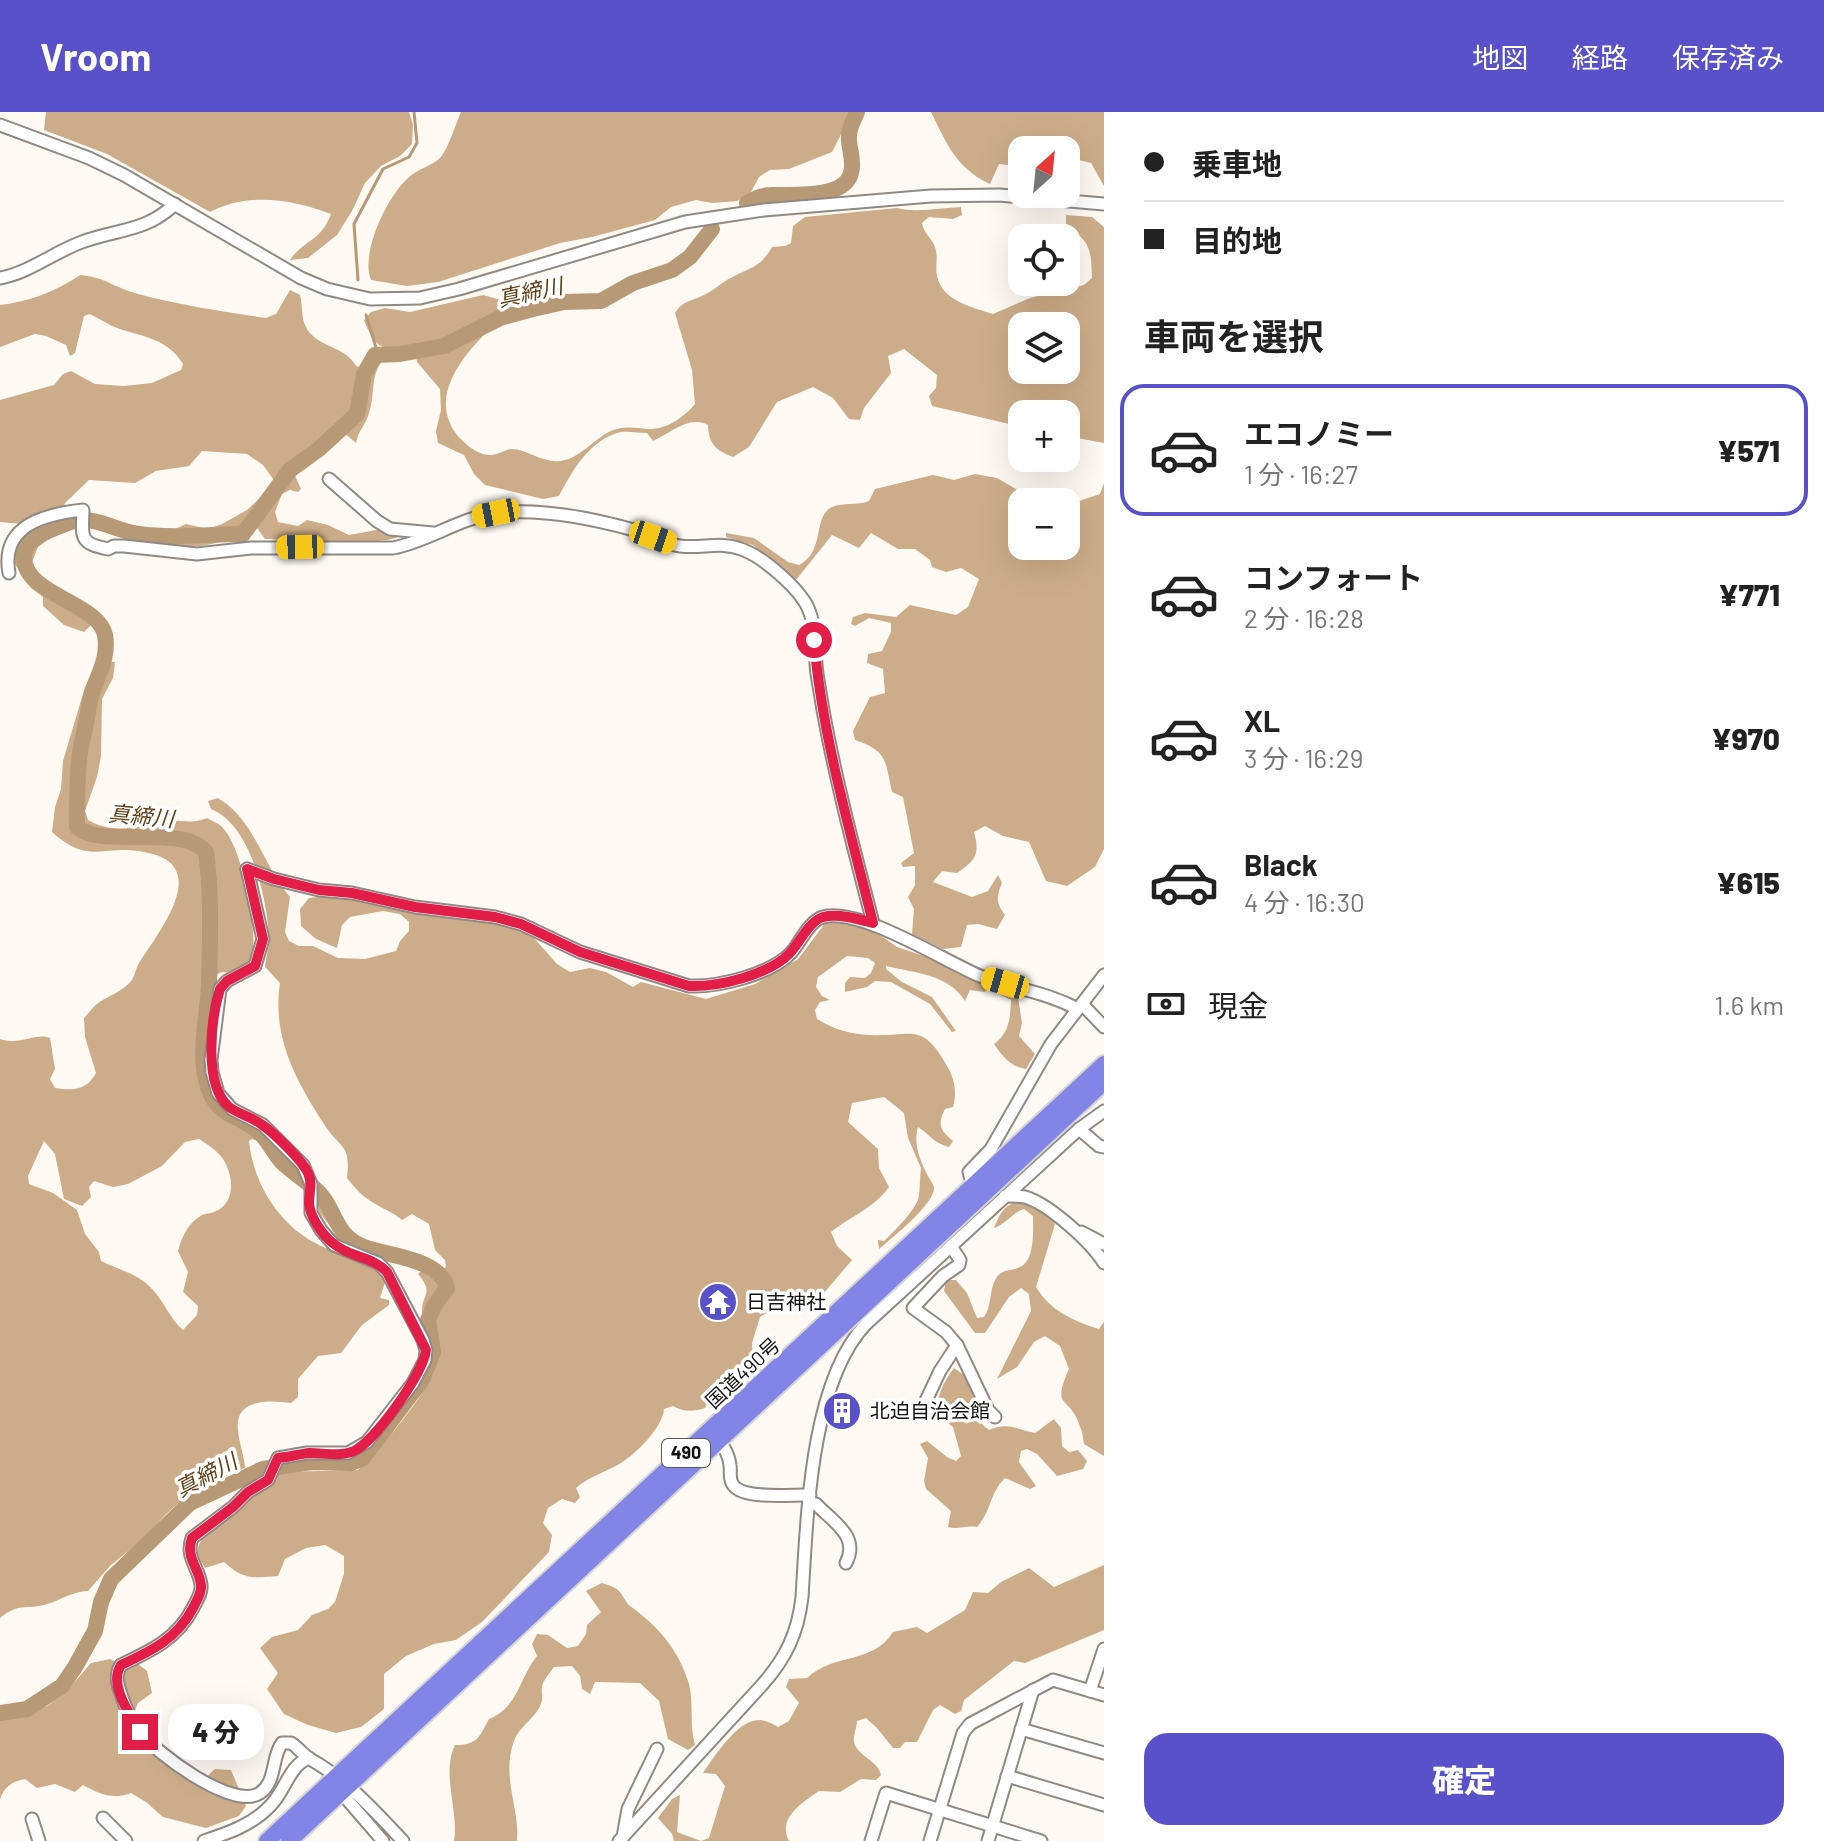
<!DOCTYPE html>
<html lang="ja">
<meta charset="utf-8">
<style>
:root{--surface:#fff;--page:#f2f2f2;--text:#222;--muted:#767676;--line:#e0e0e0;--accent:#5951c9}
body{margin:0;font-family:Barlow,"Noto Sans JP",sans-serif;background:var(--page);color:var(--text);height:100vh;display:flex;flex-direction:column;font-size:30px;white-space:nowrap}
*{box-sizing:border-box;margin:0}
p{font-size:26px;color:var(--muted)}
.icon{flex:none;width:44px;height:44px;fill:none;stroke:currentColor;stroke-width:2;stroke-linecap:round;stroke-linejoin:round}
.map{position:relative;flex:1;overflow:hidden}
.panel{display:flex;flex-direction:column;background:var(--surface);width:720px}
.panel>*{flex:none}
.top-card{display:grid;align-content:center;height:176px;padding:0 40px;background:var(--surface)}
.needle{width:52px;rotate:27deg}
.buttons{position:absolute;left:1008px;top:24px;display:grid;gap:16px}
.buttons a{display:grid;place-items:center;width:72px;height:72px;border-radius:16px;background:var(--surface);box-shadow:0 8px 32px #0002;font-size:40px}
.end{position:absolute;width:36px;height:36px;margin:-18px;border:10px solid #e11d48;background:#fff;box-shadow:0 0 0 4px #fff}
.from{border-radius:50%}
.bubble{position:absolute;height:56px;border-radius:24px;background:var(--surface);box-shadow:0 8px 32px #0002;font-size:26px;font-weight:800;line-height:56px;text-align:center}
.car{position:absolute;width:24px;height:48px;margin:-24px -12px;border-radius:10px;box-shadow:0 0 6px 2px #0007;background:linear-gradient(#f5c518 24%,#345 0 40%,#f5c518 0 76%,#345 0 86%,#f5c518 0)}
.top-card b{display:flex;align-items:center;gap:28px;height:76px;font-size:30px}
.top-card b+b{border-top:2px solid var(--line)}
.top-card i{width:20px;height:20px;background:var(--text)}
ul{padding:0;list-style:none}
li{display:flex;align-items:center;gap:24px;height:132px;margin:0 16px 12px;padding:0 24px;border:4px solid transparent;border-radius:24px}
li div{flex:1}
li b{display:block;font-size:30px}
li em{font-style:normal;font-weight:800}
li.on{border-color:var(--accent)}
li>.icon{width:72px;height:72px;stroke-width:1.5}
h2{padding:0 40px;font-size:36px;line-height:96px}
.pay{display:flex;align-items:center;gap:20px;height:88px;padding:0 40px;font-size:30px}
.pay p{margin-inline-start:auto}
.action{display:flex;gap:16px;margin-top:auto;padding:16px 40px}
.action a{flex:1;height:92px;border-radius:24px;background:var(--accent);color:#fff;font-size:32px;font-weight:800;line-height:92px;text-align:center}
header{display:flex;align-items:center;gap:48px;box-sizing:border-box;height:112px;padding:0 40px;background:var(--accent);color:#fff}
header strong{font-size:38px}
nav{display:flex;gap:44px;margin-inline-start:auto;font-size:28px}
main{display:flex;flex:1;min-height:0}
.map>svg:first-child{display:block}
</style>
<header>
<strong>Vroom</strong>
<nav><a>地図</a><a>経路</a><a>保存済み</a></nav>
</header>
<main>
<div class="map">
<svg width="1104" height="1729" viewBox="0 0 1104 1729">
<rect width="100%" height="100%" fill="#fef9f3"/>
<g fill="#cdad89" fill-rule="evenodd">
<path d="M46 0H409L413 13 412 32 400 44 381 54 365 71 352 99 337 123 308 146 290 148C303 128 321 130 331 102 292 87 248 80 210 100L107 42 44 18Z"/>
<path d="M461 0H851V3L832 40 789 57 770 58 759 65 750 82 737 89 712 91 696 88 671 95 655 108 592 125 560 131 438 170 407 174 371 168C360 141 387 85 408 66 417 57 432 54 440 46 448 38 456 11 461 0Z"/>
<path d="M931 0H1104V74L1091 51 1066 45V38H1022V55L999 52 990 72C956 56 947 32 931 0Z"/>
<path d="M961 95 962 103 953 107 929 105 922 111C924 123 934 127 936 139 938 147 935 155 937 164 942 189 972 195 993 202L1030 186 1084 173 1092 166C1091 138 1091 130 1066 113V103L1092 105 1104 115V331L1066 324V302H1022V315L932 294 929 284 936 276 937 263 904 237 888 244 891 261 864 296 860 308 849 307 833 286 813 275 777 290 749 335 733 345C715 338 709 332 708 313 689 303 671 321 653 329L647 321C639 321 629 319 621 320 590 327 572 359 559 384L543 387 485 373 474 362 464 343 438 331 436 319 441 298 440 277 417 250 414 236C383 238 376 239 364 208L371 200 385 196 410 200 483 183 501 188 509 199C478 228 422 277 457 323 464 331 476 342 488 343 496 344 503 338 511 337 527 336 545 354 565 348 585 343 597 322 617 317 627 314 637 316 647 317 666 318 683 306 695 292L692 258 675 201C683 188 693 189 706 182 714 178 720 172 727 168 748 155 759 158 772 135L785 134 791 131 793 114 805 105 897 96C916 101 940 96 961 95ZM1022 214H1066V258H1022Z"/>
<path d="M80 163C105 165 115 176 138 182 180 193 224 200 266 206L276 202 290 178 300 183C303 194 301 206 306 215 316 236 345 233 356 254L366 257 373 249 386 245C369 261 376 281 369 301 366 312 358 319 356 331L344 321 318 333 293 359 301 377 298 380 290 378 282 382 275 400 278 410 298 414 307 408 328 413 349 423 382 417 400 424C385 435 289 427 265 427L257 416C233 431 169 445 143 428L147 420 175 417 186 412 208 417 222 412 247 398 276 371 263 353 247 342 202 339 189 354 156 359 135 371 89 368 65 391 60 406 67 414 38 435 32 450 39 465 93 511 84 520 64 513 43 494V485L31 476 13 449 22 412 0 410V288L54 273 63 262 71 259 95 272 124 274 152 271 181 258 183 252C166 224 139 225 112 214 105 210 97 206 90 202L84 204 75 241 70 244 66 233 46 224 35 222 0 235V193C28 190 57 179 80 163Z"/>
<path d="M975 362 997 366 1026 383 1057 390H1022V434H1066L1065 390 1079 389 1100 382 1104 371V737L1095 755 1067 774 1046 769 1029 730 1003 724 985 714 974 720C980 742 976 748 957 761L942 759 933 770 972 785 988 779 998 763 1002 771C996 785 996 791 1005 803L997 817 978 812 967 813 961 835 943 837 912 822 914 797 908 785 915 773V754L903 755 901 751 914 741 903 685 892 680C885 649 888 639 855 628L853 619 870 585 885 581 883 557 867 551 868 542 882 539 891 520V511L869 506 855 514 851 512 853 505 865 501 896 505 910 493 956 503 968 495 979 467 961 456 946 460 932 455 930 448 915 437H898L871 421 859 436 832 423 796 468 786 465 753 433 726 425V421L754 426 788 450 799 453C826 439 812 405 832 395 844 390 857 394 869 389L875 377 933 363 954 368Z"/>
<path d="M97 549 115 550 113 566 102 587 101 644 97 665 85 699 88 708C116 724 141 713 169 709 183 708 193 712 207 706 212 709 220 712 223 716 243 737 260 824 251 850L231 861 222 860 216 863 212 872 208 929 202 960 210 991 221 1004 236 1015 264 1019 308 1067 306 1078 282 1057 260 1030 252 1027 249 1029C254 1079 288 1126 337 1140L345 1133 319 1100 316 1085 322 1081 335 1094 349 1118 368 1132 385 1148 386 1167 380 1186 389 1188V1193L362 1213 341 1241 318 1244 298 1267V1285L291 1291C270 1288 234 1286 238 1318 239 1331 244 1343 245 1356L196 1376 165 1403 141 1429 111 1453 88 1479C72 1479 60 1489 44 1493 24 1498 20 1490 0 1506V927C22 934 34 920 50 926L55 957 50 967 55 976C73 979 87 978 96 961L85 925 84 906C88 902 92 896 97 892 107 884 124 879 132 868 135 863 136 856 139 851 160 818 214 752 144 740 102 732 90 754 52 720L55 695 61 677 63 649 85 575ZM199 1027C216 1038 226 1045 230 1064 233 1079 230 1094 214 1100 210 1102 206 1101 202 1103 188 1111 182 1124 178 1139L188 1160 183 1180 198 1194 197 1203 183 1218C170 1207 164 1189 152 1177 139 1162 119 1158 101 1149L99 1140 85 1122 77 1098 53 1081 29 1072 28 1064 44 1029 55 1042 64 1087 82 1094 91 1085 89 1075 94 1069 113 1075 128 1072 162 1054 185 1030Z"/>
<path d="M218 686C255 708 263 754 290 785L285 820 289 829 299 834H313L338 846 365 847 396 839 400 829 409 819V810L400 802 383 799 350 805 342 813 337 836 316 827 301 814 300 797 309 786 336 783 354 785 418 801H445L513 815 533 825 557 852 570 860 590 856 606 860 633 875 641 870 706 887 755 872 798 847 826 810 856 813 877 821 897 835 933 847 981 872 1009 879 1018 885 1022 911 1019 924 1035 942 1026 957C1011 955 1002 944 994 932 1010 920 1010 906 1011 888L989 877 984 880 970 878 965 889C948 862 915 861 886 854V857L902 870 932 885 956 919 952 920 930 892 891 870 875 869 867 875 845 880V871L850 865 865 866 871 861 875 851 868 846 847 844 818 865 816 875 822 884 830 888 820 890 815 898 817 907C833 917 850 922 870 923 912 925 922 909 947 954 955 967 957 981 953 995L945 997C937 1013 940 1018 953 1029L949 1035C935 1032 930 1023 918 1015 913 1032 920 1049 928 1064 930 1068 933 1071 934 1075 936 1091 891 1127 879 1137L878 1128 884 1129C896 1117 911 1103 918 1088 920 1084 920 1062 921 1056L908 1026 904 1001 884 985 852 991 848 1010 878 1037 879 1056 889 1075C873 1097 851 1104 831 1120L837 1134 852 1148 818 1188C795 1187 779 1193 760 1205L752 1231 753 1250 731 1277 723 1275 711 1283 705 1296C693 1300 684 1300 673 1294L664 1297C663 1315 636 1342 621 1351 606 1360 590 1364 576 1376L580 1385 575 1391 562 1387 548 1396 543 1411 552 1423 549 1440 482 1510 456 1528 434 1532 406 1544 384 1562V1597L361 1615 336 1621 308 1613 284 1602 267 1577 278 1561 260 1536 272 1525 298 1518 312 1503 328 1497 335 1490 344 1462V1444L325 1433 306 1436 285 1447 278 1464C252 1466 244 1468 224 1450L205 1456C201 1449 195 1442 199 1433 208 1409 265 1385 279 1360L358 1358C381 1335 433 1278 437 1247 440 1223 423 1220 422 1201 421 1182 435 1182 418 1162L423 1157 435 1162 446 1155 445 1148 435 1138 429 1112 412 1102 402 1108C393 1100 383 1097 372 1090 362 1084 354 1075 347 1066 351 1030 340 1038 324 1012 295 967 272 925 280 871L265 855C266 844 270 833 269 823 266 784 251 713 211 697L208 689Z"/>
<path d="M1025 1088 1050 1105 1055 1112 1036 1175C1050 1199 1074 1209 1099 1217L1104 1210V1344L1084 1332C1083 1325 1082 1318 1079 1312 1069 1283 1051 1298 1069 1257L1060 1234 1045 1224 1034 1230 1017 1255 997 1267 1031 1199 1029 1182 1021 1176 1009 1185 985 1221H975L944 1179 946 1168H956L967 1181 977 1206 984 1205C992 1194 989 1180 995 1168 1002 1155 1012 1160 1022 1154 1035 1145 1033 1118 1033 1104L1024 1097C1012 1101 1006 1112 994 1116 1001 1099 1005 1091 1025 1088Z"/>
<path d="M954 1256C959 1260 967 1264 970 1269 983 1289 967 1302 989 1318 1008 1310 1016 1317 1035 1321L1054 1307 1061 1316 1062 1334 1069 1340 1078 1338 1087 1349 1083 1357 1057 1364 1037 1342 1027 1337 1021 1339 1019 1350 1036 1374 1030 1377 1005 1366C989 1382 992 1398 977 1415 966 1413 958 1418 948 1415L951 1399 926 1377 924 1369 928 1346 920 1332 927 1329 947 1345 956 1349 961 1344 953 1315 937 1303C936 1286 943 1270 954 1256Z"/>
<path d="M1104 1453V1518L1025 1551 1014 1549 964 1588 961 1599 955 1602 940 1593 933 1598 917 1630H905L900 1636H893L877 1616 866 1606 857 1609C857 1615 853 1624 854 1630 857 1644 878 1648 881 1663L876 1668 861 1667 840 1680 819 1679C802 1691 777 1706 789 1729H674L672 1722 658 1706 672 1687 680 1683 677 1720 701 1729 709 1726 725 1674 716 1662 703 1661C714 1645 737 1608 759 1608 765 1608 773 1612 778 1615L789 1609 799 1591 786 1575 789 1567 807 1566C835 1540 872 1553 893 1520L917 1515 927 1521 965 1498 973 1480 988 1481 1001 1470 1029 1456 1054 1475Z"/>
<path d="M602 1471C608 1473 615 1475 619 1479 624 1484 625 1490 630 1494 658 1514 679 1538 689 1572 694 1592 689 1611 695 1633L688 1638 668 1627 659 1589 640 1571 595 1570 590 1582 582 1577 580 1564 572 1554 554 1555C550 1561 542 1569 542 1576 541 1580 543 1585 542 1589 537 1606 520 1613 514 1629 501 1665 520 1697 517 1729H454C459 1698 441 1662 455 1633 477 1633 479 1626 489 1607 518 1596 519 1566 537 1544L532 1532 537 1522 548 1523 567 1536 578 1534 586 1522 587 1513 601 1500 586 1479Z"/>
<path d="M110 1547 130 1557 138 1552 147 1559 152 1581 138 1591 130 1610 201 1670 215 1657 231 1658 246 1694 239 1704 206 1716 163 1705 146 1690 131 1681C113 1688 99 1682 83 1673L75 1680 55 1672 37 1676 25 1667C13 1669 3 1675 0 1688V1605L21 1603 47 1594 65 1581 91 1551Z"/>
</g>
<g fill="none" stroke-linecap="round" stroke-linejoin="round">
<g stroke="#b89976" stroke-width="3">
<polyline points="358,168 354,112 383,57 409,45 417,31 414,0"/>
<polyline points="366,203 378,242"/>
</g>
<g stroke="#b89976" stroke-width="16">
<path d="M747 91C755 87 762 83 771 83 791 82 844 88 851 61 855 47 848 37 849 24 849 15 854 8 857 0"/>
<path d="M0 1601 27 1597 62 1574 75 1555 95 1519 101 1490 111 1467 190 1391 263 1357 312 1350 351 1351 363 1346 422 1268 433 1240 428 1208 434 1194 447 1176C440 1146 387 1144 364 1135 332 1123 336 1093 314 1076 303 1067 291 1059 281 1049 273 1040 268 1028 259 1020 243 1005 221 1005 211 983 196 949 207 909 209 874 210 830 212 784 206 740 183 711 101 737 77 715 77 693 77 669 79 648 81 629 87 612 89 594 92 570 110 551 105 523 99 491 25 483 24 446 23 426 52 417 68 411 93 401 114 419 139 422 173 427 208 422 243 422L290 358 319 337 357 302 364 262 375 243 400 242 444 234 500 206 533 197 564 190 601 189 633 171 672 158 690 145 712 117"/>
</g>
<g stroke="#8f8a84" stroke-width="15">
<g id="minor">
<polyline points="0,13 89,46 124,63 301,166 327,177 370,187 420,186 459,177 685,110 764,98 931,84 999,83 1104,92"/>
<path d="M0 166C29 161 54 140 82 130 117 117 146 120 175 92"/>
<polyline points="329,367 377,409 390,417 433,421"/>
<path d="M9 461C0 412 47 402 83 398 82 426 79 431 108 437L114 434H124L197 442 251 436H393C429 429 459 406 496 401 541 396 591 406 634 418 650 423 665 432 680 434 701 437 721 429 741 437 762 444 799 476 808 496 817 515 814 541 817 562 819 574 821 586 823 598 836 670 855 741 873 811"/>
<path d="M247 757 263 827 255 854 227 869 220 877 211 948 212 960 218 981 232 997 263 1013 303 1053 311 1072V1101L321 1118 334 1133 378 1151 387 1160 423 1228 426 1238 425 1248 413 1271 367 1330 348 1341H307L278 1346 268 1368 248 1380 233 1395 192 1426C185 1446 199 1455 201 1473 202 1482 196 1489 193 1496 177 1527 151 1539 121 1553 115 1562 117 1571 121 1582 125 1595 131 1608 140 1620 156 1641 233 1699 260 1681 277 1669 271 1646 282 1631H291C298 1635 303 1643 310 1647 346 1667 374 1698 403 1729"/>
<path d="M247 757 274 767 319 778 352 781 415 795 495 805 521 812 580 840 689 874C719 875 769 863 791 841 800 831 809 809 823 805 860 795 944 849 980 864 1013 877 1044 879 1078 897"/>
<polyline points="1082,892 1104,915"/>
<polyline points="1079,1017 1099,1034 1104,1035"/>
<polyline points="973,1075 969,1060 991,1037 1051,932 1104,863"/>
<path d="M1005 1084C1012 1084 1019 1084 1025 1085 1049 1092 1091 1130 1104 1151"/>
<polyline points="1081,1120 1104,1132"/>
<polyline points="951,1134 960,1148 959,1153 943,1164 913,1196 946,1220 957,1233 988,1298 995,1305"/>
<polyline points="923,1295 940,1259 957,1233"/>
<path d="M717 1325C723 1333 729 1342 730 1353 731 1359 729 1366 732 1371 740 1389 793 1382 810 1383"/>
<path d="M809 1390 816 1392C833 1410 860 1424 846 1451"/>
<polyline points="1090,1579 1104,1537"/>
<polyline points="1021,1617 1104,1641"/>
<polyline points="1007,1664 1104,1693"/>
<polyline points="339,1678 383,1729"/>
<polyline points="103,1706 126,1729"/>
<polyline points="32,1707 39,1729"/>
<polyline points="623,1725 628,1697 657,1637"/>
<path d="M204 1729C228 1721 252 1713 270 1694 285 1680 289 1653 309 1646"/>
<path d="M619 1729 762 1573C786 1546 798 1521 802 1485 807 1407 810 1270 866 1212L1079 1017 1104 999"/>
<polyline points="871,1729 886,1681 1041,1729"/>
<polyline points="930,1729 963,1621 970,1612 1053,1568 1104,1583"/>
<polyline points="988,1729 1033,1578"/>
</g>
</g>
<g stroke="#d5d4d4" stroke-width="20">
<g id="highway">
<polyline points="267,1729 1104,952"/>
<polyline points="289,1729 1104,970"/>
</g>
</g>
<use href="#minor" stroke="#fff" stroke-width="11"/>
<use href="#highway" stroke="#8285e5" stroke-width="16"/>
</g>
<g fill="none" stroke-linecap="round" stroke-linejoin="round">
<path stroke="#e11d48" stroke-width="10" d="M140 1620C130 1602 108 1573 121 1553 151 1539 177 1527 193 1496 196 1489 202 1482 201 1473 199 1455 185 1446 192 1426L233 1395 248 1380 268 1368 278 1346C289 1345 299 1342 310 1341 324 1341 340 1345 354 1339 375 1329 423 1262 426 1238L387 1160C372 1144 351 1146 334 1132 322 1123 310 1105 309 1091 309 1080 313 1071 308 1061 302 1048 273 1020 261 1012 251 1005 239 1002 229 995 203 973 211 906 220 877L227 869 255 854 263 827 247 757 274 767 319 778 352 781 415 795 495 805 521 812 580 840 689 874C719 875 768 863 789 842 799 832 809 809 823 805 838 801 858 807 873 811 850 718 822 624 814 528"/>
</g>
<defs>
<g id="temple-disc" transform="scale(2)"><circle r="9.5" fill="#5951c9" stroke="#fff"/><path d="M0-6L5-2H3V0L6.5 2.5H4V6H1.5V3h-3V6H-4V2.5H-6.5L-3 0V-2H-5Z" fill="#fff"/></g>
<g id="building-disc" transform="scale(2)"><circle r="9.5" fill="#5951c9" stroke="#fff"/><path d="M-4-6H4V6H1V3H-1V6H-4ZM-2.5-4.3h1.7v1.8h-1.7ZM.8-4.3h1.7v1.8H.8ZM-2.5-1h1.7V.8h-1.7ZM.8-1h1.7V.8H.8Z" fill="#fff"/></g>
</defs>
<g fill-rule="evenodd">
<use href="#temple-disc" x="718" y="1190"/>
<use href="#building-disc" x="842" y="1299"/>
</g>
<g text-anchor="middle" stroke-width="7" stroke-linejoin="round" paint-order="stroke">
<rect fill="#fff" stroke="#5a5958" stroke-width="2" x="662" y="1327" width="48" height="28" rx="6"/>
<g font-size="18" font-weight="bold" fill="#141210">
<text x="686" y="1347">490</text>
</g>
<g font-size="20" fill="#141210" stroke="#fff" text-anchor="start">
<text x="746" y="1197">日吉神社</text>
<text x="870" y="1306">北迫自治会館</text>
</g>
<g font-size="20" fill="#141210" stroke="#fff">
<text transform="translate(743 1261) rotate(-43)" y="7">国道490号</text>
</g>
<g font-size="22" font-style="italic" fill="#624116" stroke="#fff">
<text transform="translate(530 180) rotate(-12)" y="8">真締川</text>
<text transform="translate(141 704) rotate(5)" y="8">真締川</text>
<text transform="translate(206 1363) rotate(-28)" y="8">真締川</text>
</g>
</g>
</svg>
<div class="buttons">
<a><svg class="needle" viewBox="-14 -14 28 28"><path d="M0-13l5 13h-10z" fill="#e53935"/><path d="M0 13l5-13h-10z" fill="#767676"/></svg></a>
<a><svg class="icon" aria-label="locate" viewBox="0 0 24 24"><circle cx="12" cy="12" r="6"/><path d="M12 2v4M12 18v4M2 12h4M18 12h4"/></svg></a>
<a><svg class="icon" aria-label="layers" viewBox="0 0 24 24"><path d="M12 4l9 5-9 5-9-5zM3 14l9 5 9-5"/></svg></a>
<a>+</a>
<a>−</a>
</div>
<i class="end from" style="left:814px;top:528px"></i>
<i class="end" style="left:140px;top:1620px"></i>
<div class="bubble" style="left:168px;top:1592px;width:96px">4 分</div>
<i class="car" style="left:496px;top:401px;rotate:259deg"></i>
<i class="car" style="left:653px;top:425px;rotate:109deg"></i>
<i class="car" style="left:300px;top:435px;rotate:269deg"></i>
<i class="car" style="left:1005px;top:871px;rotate:286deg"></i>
</div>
<section class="panel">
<div class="top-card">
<b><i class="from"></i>乗車地</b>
<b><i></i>目的地</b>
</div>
<h2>車両を選択</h2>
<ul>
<li class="on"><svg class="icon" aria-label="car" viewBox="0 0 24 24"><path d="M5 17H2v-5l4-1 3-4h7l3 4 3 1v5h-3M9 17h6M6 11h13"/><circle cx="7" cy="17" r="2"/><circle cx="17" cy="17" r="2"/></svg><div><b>エコノミー</b><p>1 分 · 16:27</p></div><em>¥571</em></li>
<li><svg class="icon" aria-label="car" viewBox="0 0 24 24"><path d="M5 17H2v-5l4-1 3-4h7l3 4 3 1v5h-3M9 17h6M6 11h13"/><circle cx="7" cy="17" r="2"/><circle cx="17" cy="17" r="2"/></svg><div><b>コンフォート</b><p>2 分 · 16:28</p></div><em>¥771</em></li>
<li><svg class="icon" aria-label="car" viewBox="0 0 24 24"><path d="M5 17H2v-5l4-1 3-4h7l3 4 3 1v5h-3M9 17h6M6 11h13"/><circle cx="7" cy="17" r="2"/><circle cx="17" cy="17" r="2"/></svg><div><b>XL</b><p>3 分 · 16:29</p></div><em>¥970</em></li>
<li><svg class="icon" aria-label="car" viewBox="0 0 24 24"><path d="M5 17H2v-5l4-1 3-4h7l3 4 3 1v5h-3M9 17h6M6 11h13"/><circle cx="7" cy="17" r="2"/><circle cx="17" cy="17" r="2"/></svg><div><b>Black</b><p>4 分 · 16:30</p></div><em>¥615</em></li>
</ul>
<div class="pay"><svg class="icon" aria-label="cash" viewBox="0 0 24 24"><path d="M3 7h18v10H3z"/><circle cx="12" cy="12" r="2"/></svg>現金<p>1.6 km</p></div>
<div class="action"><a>確定</a></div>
</section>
</main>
